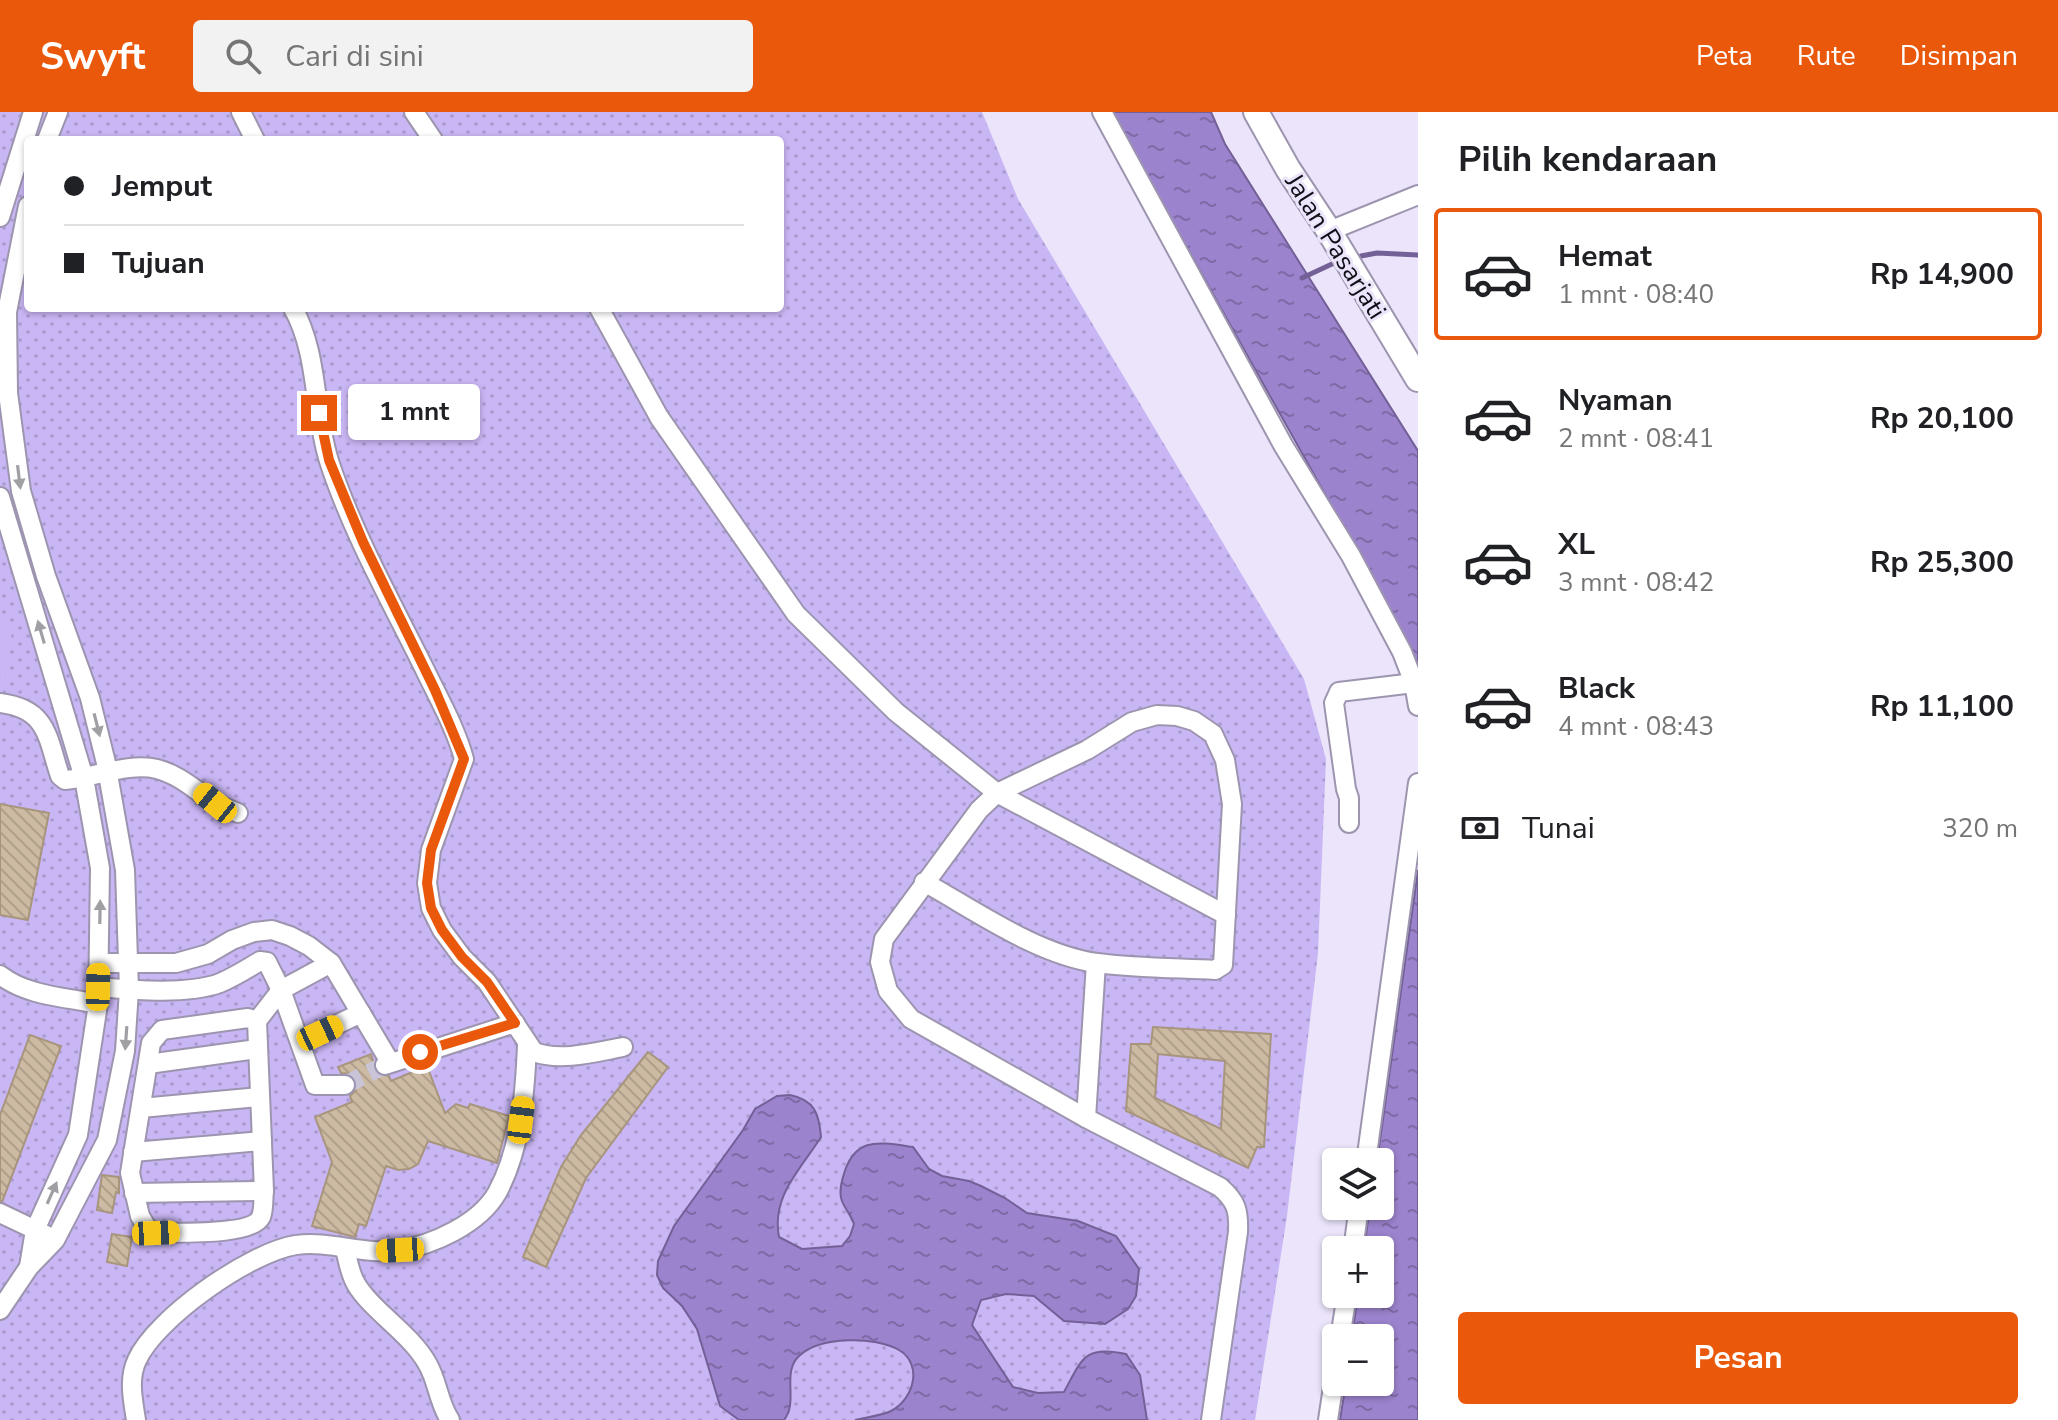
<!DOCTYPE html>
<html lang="id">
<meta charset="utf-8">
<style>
:root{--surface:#fff;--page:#f2f2f2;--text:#202124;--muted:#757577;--line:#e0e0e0;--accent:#ea580c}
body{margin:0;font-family:"Nunito Sans",sans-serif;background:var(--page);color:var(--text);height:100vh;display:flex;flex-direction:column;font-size:30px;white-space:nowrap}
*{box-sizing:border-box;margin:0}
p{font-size:26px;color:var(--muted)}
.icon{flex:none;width:44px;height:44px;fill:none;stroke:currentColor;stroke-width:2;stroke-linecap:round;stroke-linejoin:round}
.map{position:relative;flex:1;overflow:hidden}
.side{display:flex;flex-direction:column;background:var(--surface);width:640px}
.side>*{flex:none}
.guide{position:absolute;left:24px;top:24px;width:760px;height:176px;border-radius:8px;box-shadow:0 2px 6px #0004;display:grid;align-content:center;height:176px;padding:0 40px;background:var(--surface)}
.controls{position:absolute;left:1322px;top:1036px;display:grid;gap:16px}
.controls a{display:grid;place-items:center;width:72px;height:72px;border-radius:8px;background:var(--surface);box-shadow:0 2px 6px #0004;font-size:40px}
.end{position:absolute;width:36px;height:36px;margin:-18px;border:10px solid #ea580c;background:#fff;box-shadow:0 0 0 4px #fff}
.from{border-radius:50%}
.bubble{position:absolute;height:56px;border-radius:8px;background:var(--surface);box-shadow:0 2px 6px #0004;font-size:26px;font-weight:700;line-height:56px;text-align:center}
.car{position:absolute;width:24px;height:48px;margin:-24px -12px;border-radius:10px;box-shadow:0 0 6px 2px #0007;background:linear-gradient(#f5c518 24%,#345 0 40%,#f5c518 0 76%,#345 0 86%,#f5c518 0)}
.guide b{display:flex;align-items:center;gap:28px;height:76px;font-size:30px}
.guide b+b{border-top:2px solid var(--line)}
.guide i{width:20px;height:20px;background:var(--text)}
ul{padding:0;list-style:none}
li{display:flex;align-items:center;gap:24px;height:132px;margin:0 16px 12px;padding:0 24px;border:4px solid transparent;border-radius:8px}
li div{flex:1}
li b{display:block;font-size:30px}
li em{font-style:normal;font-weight:700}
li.selected{border-color:var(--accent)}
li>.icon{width:72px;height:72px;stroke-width:1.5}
h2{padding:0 40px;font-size:36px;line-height:96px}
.pay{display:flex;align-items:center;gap:20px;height:88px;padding:0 40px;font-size:30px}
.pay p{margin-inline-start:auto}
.button{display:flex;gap:16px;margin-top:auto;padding:16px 40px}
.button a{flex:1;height:92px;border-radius:8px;background:var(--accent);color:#fff;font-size:32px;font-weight:700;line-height:92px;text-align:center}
header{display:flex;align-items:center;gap:48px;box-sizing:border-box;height:112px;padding:0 40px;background:var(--accent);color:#fff}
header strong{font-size:38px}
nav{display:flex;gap:44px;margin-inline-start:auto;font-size:28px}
.search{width:560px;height:72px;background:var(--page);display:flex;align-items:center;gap:20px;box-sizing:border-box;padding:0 28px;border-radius:8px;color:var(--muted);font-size:30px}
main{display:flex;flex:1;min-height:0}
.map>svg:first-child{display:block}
</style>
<header>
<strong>Swyft</strong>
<div class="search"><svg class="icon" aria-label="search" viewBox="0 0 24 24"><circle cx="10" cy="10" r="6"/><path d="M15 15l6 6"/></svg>Cari di sini</div>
<nav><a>Peta</a><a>Rute</a><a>Disimpan</a></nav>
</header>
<main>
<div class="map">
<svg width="1418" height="1308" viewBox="0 0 1418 1308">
<defs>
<pattern id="grass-dots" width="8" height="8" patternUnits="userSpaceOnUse" patternTransform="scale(2)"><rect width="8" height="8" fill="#c9b6f4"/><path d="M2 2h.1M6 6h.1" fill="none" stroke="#ac9bd0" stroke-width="1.8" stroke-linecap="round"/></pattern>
<pattern id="water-ripples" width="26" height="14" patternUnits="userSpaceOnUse" patternTransform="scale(2)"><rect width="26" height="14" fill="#9c83cd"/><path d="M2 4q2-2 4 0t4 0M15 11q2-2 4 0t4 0" fill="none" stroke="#7e6aa5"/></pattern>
<pattern id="building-back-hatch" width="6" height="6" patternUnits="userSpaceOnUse" patternTransform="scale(2)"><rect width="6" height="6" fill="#cdbaa2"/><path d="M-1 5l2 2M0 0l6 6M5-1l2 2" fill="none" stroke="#af9f8b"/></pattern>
</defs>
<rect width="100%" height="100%" fill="#ebe4fb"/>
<path fill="url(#grass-dots)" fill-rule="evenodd" d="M0 0H982L1018 87 1304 567 1326 647 1318 841 1287 1104 1255 1308H0ZM28 28H780V196H28Z"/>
<polygon fill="#c9b6f4" points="0,511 13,513 3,582 0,582"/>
<g fill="url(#water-ripples)" stroke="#736097" stroke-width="2">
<polygon points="1111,0 1211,0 1225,32 1418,339 1418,570 1335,400"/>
<polygon points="1418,758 1418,1308 1340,1308 1346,1270 1380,1270 1380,1226 1352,1226 1358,1182 1380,1182 1380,1138 1364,1138 1370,1094 1380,1094 1380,1050 1377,1050"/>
<path d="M790 983C815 988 819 1002 821 1025 801 1057 771 1084 779 1125L802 1137 842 1134 850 1124 854 1112C851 1103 845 1097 842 1089 839 1082 841 1072 843 1065 854 1024 878 1030 913 1035L929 1057 942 1064 969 1069 981 1074 1005 1086 1027 1101 1078 1109 1116 1124 1139 1157 1136 1184 1128 1197 1105 1212 1064 1209 1034 1184 1006 1182 981 1188 972 1213 1013 1275 1038 1281 1064 1280C1082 1247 1084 1233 1126 1242L1140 1263 1147 1308H855C867 1305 880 1304 891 1299 913 1288 924 1253 899 1238 875 1224 820 1224 799 1244 781 1261 799 1289 784 1308H739L720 1294 697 1217 682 1194 663 1176 657 1163 658 1149 674 1114 743 1018 755 997 777 984Z"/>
</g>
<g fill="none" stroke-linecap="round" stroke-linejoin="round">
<g stroke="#736097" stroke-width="5">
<polyline points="1361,144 1377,141 1418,143"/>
<polyline points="1302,166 1332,152"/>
</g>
</g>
<g fill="url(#building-back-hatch)" stroke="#a7957e" stroke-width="2" fill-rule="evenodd">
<polygon points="0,692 49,701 28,808 0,803"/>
<path d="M1153 915 1271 922 1264 1035H1257L1248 1056 1126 999 1131 932H1151ZM1158 942 1225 949 1221 1017 1155 986Z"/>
<polygon points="30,923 61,934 2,1090 0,1089 0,1003"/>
<polygon points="648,940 668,955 586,1066 546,1155 523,1145 561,1055 581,1023"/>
<polygon points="371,942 376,961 389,964 391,969 427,954 445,1001 456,992 468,996 470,992 509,1004 497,1051 428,1029 418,1052 409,1057 398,1058 386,1054 366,1114 359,1112 355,1125 312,1114 332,1050 315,1005 352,990 350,984 356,978 356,968 350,962 341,961 338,955"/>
<polygon points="102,1063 119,1065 119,1081 116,1080 112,1101 97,1098"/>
<polygon points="112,1122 132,1125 127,1154 107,1150"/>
</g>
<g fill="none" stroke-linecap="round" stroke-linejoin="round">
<polyline stroke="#cac4d9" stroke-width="18" stroke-dasharray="18 9" stroke-linecap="butt" points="345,973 385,953"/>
<g stroke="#9d95af" stroke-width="22">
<g id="minor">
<polyline points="241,0 255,28"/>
<polyline points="414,0 433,28"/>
<polyline points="1102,0 1283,333 1351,444 1402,540 1414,571 1418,594"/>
<polyline points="47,28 58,0"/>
<polyline points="0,105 33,0"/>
<polyline points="1329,119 1418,83"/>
<path d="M293 196C319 243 313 298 329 349 352 420 392 491 425 558 439 587 456 617 464 647L431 738 427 771 431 796 442 818 462 845 487 870 534 940C561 950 596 940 623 935"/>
<polyline points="599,196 659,305 796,502 896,600 997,681 1226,803"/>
<polyline points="0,385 84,666 100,756 98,892 78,1023 35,1118 29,1155"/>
<path d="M0 591C48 597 47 625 60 664L65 668C93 666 129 650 157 657 180 663 196 679 215 691 222 695 231 698 238 701"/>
<polyline points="1349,711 1349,686 1346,677 1334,591 1339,580 1414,571"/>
<path d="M924 770C976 799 1038 843 1097 851 1136 856 1176 856 1215 858L1223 853 1232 692 1225 648 1213 622 1194 609 1177 604 1157 603 1132 610 1087 638 997 681 979 698 884 827 880 850 888 879 911 907 1086 1006 1220 1075C1236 1089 1239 1098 1238 1120L1211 1308"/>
<polyline points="99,851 176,851 208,842 232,828 254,820 272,818 290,824 309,834 331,851 390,950"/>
<path d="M0 863C27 884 65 885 98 892"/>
<path d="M98 875C133 878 187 883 220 871 234 865 247 857 260 849L267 850 281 878 315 973H345"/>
<path d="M257 909 248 906 162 918 151 931 130 1061 140 1104 147 1116 156 1121C176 1120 252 1124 261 1105 264 1098 263 1086 264 1079L257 909 281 878 331 851"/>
<polyline points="300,930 361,901"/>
<polyline points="148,952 257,937"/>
<polyline points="385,953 515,911"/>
<polyline points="141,996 259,985"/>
<polyline points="1086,1006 1096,851"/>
<polyline points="133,1040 262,1029"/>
<polyline points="1366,1050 1418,671"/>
<polyline points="134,1081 264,1079"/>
<polyline points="0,1101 46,1123"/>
<path d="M345 1137C348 1149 350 1162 356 1172 372 1199 410 1221 427 1251 438 1269 438 1290 450 1308"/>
<polyline points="1353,1138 1359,1094"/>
<polyline points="0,1198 29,1155 55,1128 107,1028 125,939 129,878 125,758 106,651 90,586 46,464 21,379 8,281 7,200 28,94"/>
<polyline points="1340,1226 1347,1182"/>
<path d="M136 1308C133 1288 128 1267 137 1248 156 1206 250 1140 296 1133 331 1128 364 1144 399 1138 433 1133 479 1112 497 1081 521 1037 525 982 527 933"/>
<polyline points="1328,1308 1336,1255"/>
</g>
</g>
<g stroke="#9d95af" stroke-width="28">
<polyline id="major" points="1256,0 1288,57 1329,119 1418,267"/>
</g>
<use href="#minor" stroke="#fff" stroke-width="18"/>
<use href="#major" stroke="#fff" stroke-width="24"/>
</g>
<defs><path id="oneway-solid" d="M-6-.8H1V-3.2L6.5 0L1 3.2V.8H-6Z" transform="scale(2)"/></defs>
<g fill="#a09fa3">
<use href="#oneway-solid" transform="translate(19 365) rotate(83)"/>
<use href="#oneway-solid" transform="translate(41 520) rotate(-106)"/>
<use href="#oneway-solid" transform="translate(97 613) rotate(76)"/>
<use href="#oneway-solid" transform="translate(100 800) rotate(-89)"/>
<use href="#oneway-solid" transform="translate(126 926) rotate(94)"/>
<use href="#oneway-solid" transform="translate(52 1081) rotate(-66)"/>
</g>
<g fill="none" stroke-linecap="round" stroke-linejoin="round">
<polyline stroke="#ea580c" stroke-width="10" points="319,301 329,348 363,430 435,578 464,647 431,738 427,771 431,796 442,818 462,845 487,870 515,911 420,940"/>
</g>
<g text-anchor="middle" stroke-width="6" stroke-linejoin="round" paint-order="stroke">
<g font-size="26" fill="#120f18" stroke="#ebe4fb">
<text transform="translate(1336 134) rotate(58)" y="9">Jalan Pasarjati</text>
</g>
</g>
</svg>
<div class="controls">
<a><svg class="icon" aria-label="layers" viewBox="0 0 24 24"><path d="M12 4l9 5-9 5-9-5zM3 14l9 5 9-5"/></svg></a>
<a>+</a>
<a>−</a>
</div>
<i class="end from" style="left:420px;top:940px"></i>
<i class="end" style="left:319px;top:301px"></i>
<div class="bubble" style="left:348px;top:272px;width:132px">1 mnt</div>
<i class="car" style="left:215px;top:691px;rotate:309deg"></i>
<i class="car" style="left:98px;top:875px;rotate:1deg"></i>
<i class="car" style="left:320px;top:921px;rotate:65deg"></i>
<i class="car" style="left:521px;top:1008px;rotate:7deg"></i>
<i class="car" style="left:156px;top:1121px;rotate:88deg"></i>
<i class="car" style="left:400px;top:1138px;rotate:267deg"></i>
<div class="guide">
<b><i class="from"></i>Jemput</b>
<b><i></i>Tujuan</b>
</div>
</div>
<section class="side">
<h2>Pilih kendaraan</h2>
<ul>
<li class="selected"><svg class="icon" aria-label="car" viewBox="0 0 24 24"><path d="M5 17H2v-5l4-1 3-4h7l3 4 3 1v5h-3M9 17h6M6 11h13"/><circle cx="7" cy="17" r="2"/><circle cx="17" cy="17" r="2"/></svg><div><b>Hemat</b><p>1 mnt · 08:40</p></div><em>Rp 14,900</em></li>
<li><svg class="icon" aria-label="car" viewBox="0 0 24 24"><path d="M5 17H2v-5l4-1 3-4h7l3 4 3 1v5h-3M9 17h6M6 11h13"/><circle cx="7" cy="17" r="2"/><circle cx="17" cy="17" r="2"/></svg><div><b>Nyaman</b><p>2 mnt · 08:41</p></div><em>Rp 20,100</em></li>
<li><svg class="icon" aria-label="car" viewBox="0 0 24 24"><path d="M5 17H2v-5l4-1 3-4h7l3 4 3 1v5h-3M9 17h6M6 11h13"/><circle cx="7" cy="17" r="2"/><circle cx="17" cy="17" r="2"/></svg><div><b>XL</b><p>3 mnt · 08:42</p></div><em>Rp 25,300</em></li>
<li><svg class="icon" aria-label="car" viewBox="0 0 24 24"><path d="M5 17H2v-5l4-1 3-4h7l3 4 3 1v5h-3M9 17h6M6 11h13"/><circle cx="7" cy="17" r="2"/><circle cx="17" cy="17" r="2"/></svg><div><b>Black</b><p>4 mnt · 08:43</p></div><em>Rp 11,100</em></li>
</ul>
<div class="pay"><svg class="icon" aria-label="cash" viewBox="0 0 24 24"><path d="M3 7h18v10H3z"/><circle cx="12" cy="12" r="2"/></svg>Tunai<p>320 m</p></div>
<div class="button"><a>Pesan</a></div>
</section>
</main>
